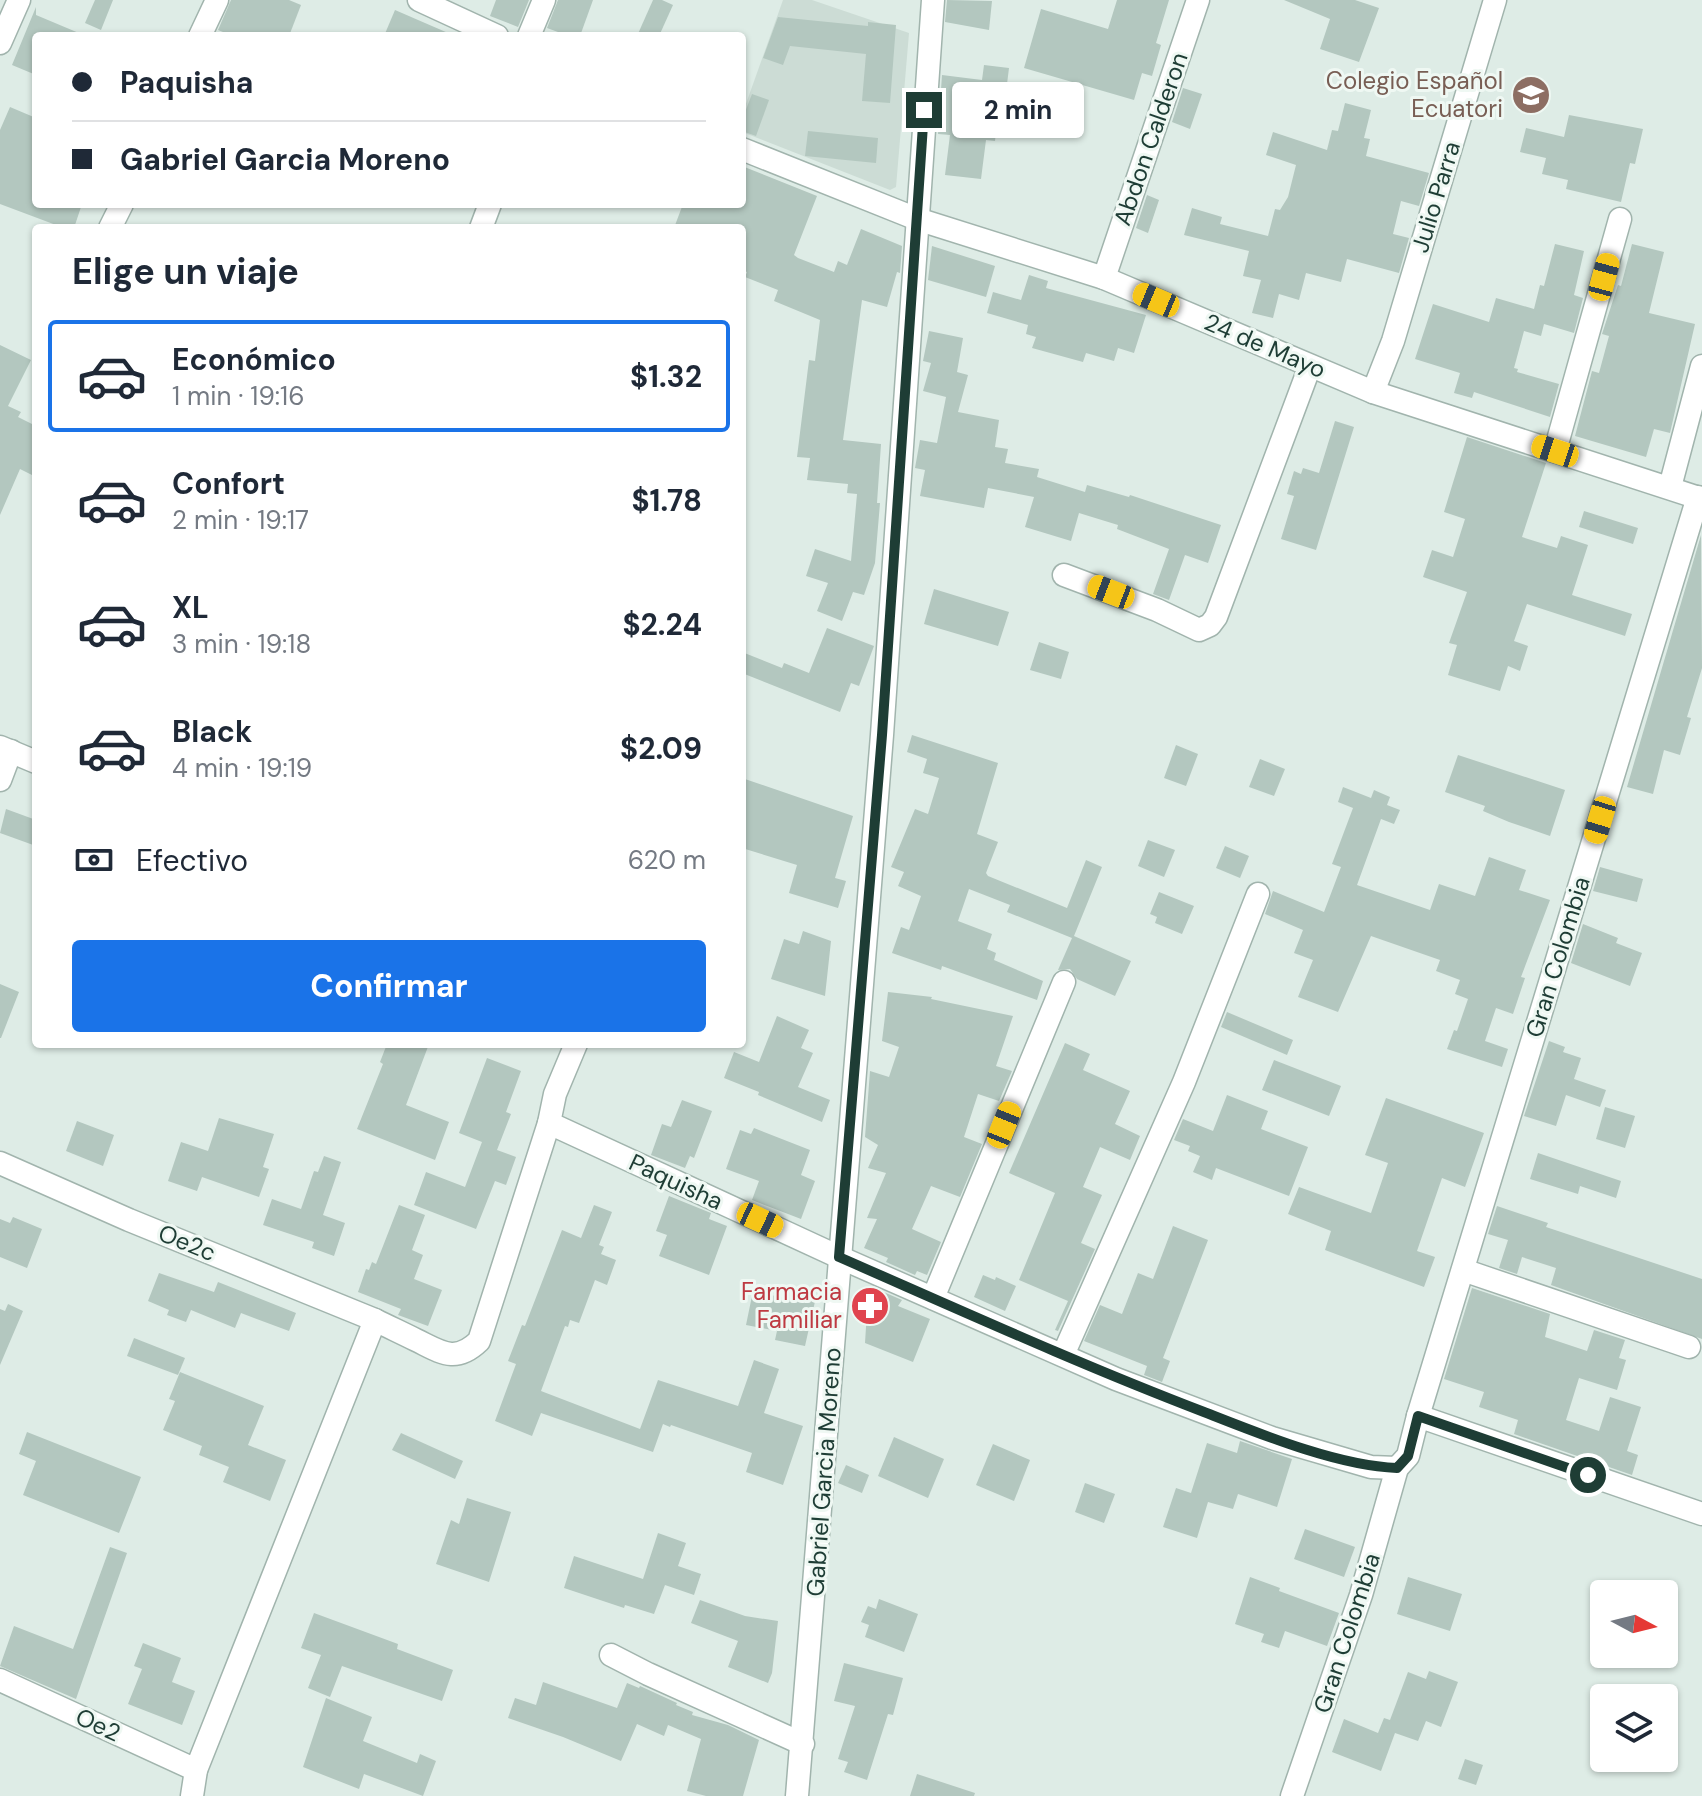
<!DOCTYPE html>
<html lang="es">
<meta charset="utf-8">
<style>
:root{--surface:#fff;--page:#f2f2f3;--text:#1f2937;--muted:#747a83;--line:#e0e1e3;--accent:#1a73e8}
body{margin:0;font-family:"DM Sans",sans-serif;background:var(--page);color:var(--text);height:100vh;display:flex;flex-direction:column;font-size:30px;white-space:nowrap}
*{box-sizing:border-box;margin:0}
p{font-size:26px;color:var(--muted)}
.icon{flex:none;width:44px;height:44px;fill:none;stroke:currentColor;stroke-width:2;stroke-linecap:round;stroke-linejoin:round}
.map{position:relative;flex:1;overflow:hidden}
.drawer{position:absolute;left:32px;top:224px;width:714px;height:824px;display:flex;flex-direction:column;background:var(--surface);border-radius:8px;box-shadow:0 2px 6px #0004}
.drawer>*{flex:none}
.hud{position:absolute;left:32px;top:32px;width:714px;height:176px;border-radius:8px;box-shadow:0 2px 6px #0004;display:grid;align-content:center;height:176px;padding:0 40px;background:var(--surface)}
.needle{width:52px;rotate:97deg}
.fabs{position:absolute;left:1590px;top:1580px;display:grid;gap:16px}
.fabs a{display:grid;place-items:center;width:88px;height:88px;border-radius:8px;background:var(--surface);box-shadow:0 2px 6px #0004;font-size:40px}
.end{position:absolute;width:36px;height:36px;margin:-18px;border:10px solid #1e3d35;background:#fff;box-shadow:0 0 0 4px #fff}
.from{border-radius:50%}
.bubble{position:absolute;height:56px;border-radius:8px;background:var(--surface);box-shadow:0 2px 6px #0004;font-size:26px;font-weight:700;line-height:56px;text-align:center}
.car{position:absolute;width:24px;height:48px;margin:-24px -12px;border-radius:10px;box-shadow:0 0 6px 2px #0007;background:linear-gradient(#f5c518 24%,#345 0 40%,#f5c518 0 76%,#345 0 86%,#f5c518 0)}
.hud b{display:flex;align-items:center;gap:28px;height:76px;font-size:30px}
.hud b+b{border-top:2px solid var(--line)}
.hud i{width:20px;height:20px;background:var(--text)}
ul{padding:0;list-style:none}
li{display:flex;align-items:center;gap:24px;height:112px;margin:0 16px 12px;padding:0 24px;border:4px solid transparent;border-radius:8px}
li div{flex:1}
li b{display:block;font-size:30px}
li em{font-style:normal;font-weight:700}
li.on{border-color:var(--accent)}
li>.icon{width:72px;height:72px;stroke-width:1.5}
h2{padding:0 40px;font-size:36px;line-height:96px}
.pay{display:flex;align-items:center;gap:20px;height:88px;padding:0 40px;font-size:30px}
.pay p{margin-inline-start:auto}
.cta{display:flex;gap:16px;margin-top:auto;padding:16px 40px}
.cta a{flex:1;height:92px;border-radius:8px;background:var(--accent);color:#fff;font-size:32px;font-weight:700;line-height:92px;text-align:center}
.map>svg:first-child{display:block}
</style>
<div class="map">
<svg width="1702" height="1796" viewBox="0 0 1702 1796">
<rect width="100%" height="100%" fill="#deece6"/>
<polygon fill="#ccdcd5" points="783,0 812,0 909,33 896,187 890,190 742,132 742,115"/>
<g fill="#b3c7bf">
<polygon points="95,0 113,0 101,30 85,23"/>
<polygon points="231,0 289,0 301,5 289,36 233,36 218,30"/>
<polygon points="496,0 529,0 518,27 490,16"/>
<polygon points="558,0 593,0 580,36 569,36 547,28"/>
<polygon points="653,0 662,0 673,5 659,36 637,36"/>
<polygon points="947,0 992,1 989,30 945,22"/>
<polygon points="1117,0 1169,0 1156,43 1161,45 1152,76 1142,73 1134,100 1024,68 1041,9 1108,29"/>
<polygon points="1284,0 1355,0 1379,8 1359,62 1320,49 1330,19"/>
<polygon points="36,7 36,15 86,36 36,36 36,75 12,65"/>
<polygon points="395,10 455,36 384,36"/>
<polygon points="778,17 868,26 868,22 896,25 890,103 862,101 866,54 790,46 783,65 763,58"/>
<polygon points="984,65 1009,68 1004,108 999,107 995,141 986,140 981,179 945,175 950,135 938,134 942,75 982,80"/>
<polygon points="1183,88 1202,94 1190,129 1172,122"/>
<polygon points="752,94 769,100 756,136 742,131 742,120"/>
<polygon points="1345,103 1371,110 1364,138 1370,139 1366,156 1429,173 1419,206 1401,201 1393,234 1409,238 1399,273 1347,259 1341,282 1306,273 1299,300 1279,294 1273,318 1252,313 1261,280 1243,276 1249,251 1184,235 1192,208 1222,217 1220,224 1268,236 1275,209 1280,210 1288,197 1296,165 1266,155 1273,132 1327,150 1332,130 1338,131"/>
<polygon points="10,107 36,118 36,204 82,204 74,228 64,228 0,204 0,130"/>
<polygon points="1569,115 1643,129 1635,164 1630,163 1621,202 1566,189 1568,180 1542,174 1546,158 1520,152 1526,128 1564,137"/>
<polygon points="808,131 878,138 876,163 805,156"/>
<polygon points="742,166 817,196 794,255 798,258 834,272 838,261 847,265 861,229 902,246 900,273 897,272 887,307 862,300 843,440 881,444 877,503 880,503 875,563 864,595 853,592 842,621 817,611 828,583 806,576 815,549 851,561 857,494 847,493 848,484 807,480 810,458 797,457 809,360 815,361 820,320 774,301 778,290 745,277 747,272 742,270 742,228 674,228 683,204 742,204"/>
<polygon points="1147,195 1159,200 1148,233 1136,228"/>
<polygon points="1555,244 1584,251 1574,295 1583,298 1574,333 1544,324 1541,336 1524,331 1514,368 1518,369 1517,372 1559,384 1550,417 1474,392 1472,398 1454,393 1460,373 1415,359 1433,304 1489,322 1496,298 1534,309 1540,285 1544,286"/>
<polygon points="1632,244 1664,252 1649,313 1695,324 1670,433 1654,429 1646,457 1575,436 1592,371 1599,373 1609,336 1602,334 1618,285 1621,286"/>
<polygon points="932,246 995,266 986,297 928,280"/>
<polygon points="1029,275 1048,281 1046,288 1146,315 1134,353 1118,348 1114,361 1086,353 1083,362 1032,348 1036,337 1026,334 1028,325 987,313 993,292 1021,300"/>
<polygon points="929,331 963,338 957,372 968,375 958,412 999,420 995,447 1008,449 1005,463 1039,469 1037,477 1085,492 1087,485 1129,497 1130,495 1221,525 1208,563 1185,555 1169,600 1153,594 1169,549 1117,529 1118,525 1079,513 1071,541 1025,527 1034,497 988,488 984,508 920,496 925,470 915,468 920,440 937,443 946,397 923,391 931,363 923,361"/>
<polygon points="0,345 31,360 8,406 21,412 18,417 36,426 36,477 20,469 0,515"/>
<polygon points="1335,421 1354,427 1316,550 1281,539 1294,496 1287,494 1294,471 1301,474 1303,468 1319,473"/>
<polygon points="1467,437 1546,463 1522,537 1557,548 1561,536 1588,545 1572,595 1632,614 1625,636 1527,604 1514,641 1528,646 1520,671 1508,666 1500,691 1448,675 1457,645 1449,643 1467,592 1423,577 1432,550 1453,557 1465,519 1444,512"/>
<polygon points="1584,511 1638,528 1633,544 1579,527"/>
<polygon points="1701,535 1702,668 1687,717 1691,718 1680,755 1664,750 1653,794 1627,787"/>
<polygon points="934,589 1009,612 998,646 924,624"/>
<polygon points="827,628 874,646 859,686 851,683 840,712 742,673 742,652 782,668 784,663 809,673"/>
<polygon points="1039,642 1069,652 1061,679 1030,670"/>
<polygon points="912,735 998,763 977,834 998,842 986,873 988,876 1067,908 1086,860 1102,867 1074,936 1131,961 1115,996 1077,979 1070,969 1058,970 1072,938 1007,912 1010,905 969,889 958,921 992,934 987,949 996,953 994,960 1043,981 1037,1000 942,966 941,970 892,953 901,927 909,930 921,896 898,886 904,872 891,867 915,809 928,814 939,778 923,773 927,759 907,752"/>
<polygon points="1176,745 1198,754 1186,786 1164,778"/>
<polygon points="1458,755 1565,790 1550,836 1509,822 1483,811 1485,806 1445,792"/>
<polygon points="1260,759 1285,769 1274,796 1249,787"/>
<polygon points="742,778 853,816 835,878 846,881 838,908 789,893 797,865 742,848"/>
<polygon points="1343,787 1371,798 1374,790 1390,797 1387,805 1400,810 1394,824 1381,819 1357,885 1430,910 1439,884 1475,896 1489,857 1526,870 1519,890 1550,900 1521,977 1525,978 1513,1014 1496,1008 1485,1041 1508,1049 1502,1067 1447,1049 1454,1030 1457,1031 1468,999 1455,994 1460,980 1436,971 1440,960 1371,936 1338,1012 1298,997 1313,960 1294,953 1303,930 1265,914 1273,891 1324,912 1341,867 1332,864 1353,808 1338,802"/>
<polygon points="6,809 36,820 36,846 0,833"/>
<polygon points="1148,840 1175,850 1164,877 1138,866"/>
<polygon points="1225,846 1249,856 1240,878 1216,868"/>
<polygon points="1600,867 1643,879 1637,902 1593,891"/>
<polygon points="1159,892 1194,906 1182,934 1155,923 1157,917 1150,914"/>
<polygon points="1583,924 1618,938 1616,943 1642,953 1630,986 1571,963"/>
<polygon points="803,931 831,941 825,996 771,979 784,939 799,944"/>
<polygon points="0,984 19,992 1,1038 0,1038"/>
<polygon points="888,992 932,997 931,999 1013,1016 996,1066 1012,1071 999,1101 978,1094 964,1137 982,1144 960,1197 931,1186 912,1229 941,1242 927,1275 917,1271 915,1275 886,1262 888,1258 864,1248 877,1219 867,1218 886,1173 868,1168 878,1145 865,1137 870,1071 889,1077 899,1047 882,1041"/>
<polygon points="1227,1012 1293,1040 1287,1055 1221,1027"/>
<polygon points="777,1016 809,1030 801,1048 813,1053 798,1087 830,1100 822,1122 758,1095 759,1092 724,1078 734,1052 759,1062"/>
<polygon points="1549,1041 1565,1047 1563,1052 1581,1058 1574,1079 1606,1090 1600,1107 1566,1095 1556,1126 1524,1116"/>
<polygon points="1065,1043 1090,1054 1083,1070 1130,1091 1115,1124 1140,1136 1130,1160 1100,1147 1083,1187 1102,1195 1081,1243 1095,1249 1058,1331 1055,1330 1068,1301 1019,1280 1055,1193 1009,1173"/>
<polygon points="387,1044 429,1044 406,1105 449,1122 435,1160 357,1129 383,1064 380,1062"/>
<polygon points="487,1058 521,1071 506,1112 511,1114 497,1150 516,1157 506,1185 495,1181 476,1229 414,1205 426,1172 465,1187 482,1142 459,1133"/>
<polygon points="1274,1060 1341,1086 1329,1116 1262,1090"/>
<polygon points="1227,1095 1268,1111 1261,1129 1308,1147 1289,1196 1216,1168 1212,1180 1193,1172 1200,1156 1188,1151 1190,1146 1174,1140 1183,1119 1213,1131"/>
<polygon points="1386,1098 1484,1133 1465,1187 1442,1178 1417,1251 1435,1257 1424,1287 1325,1250 1331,1231 1288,1214 1299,1187 1371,1213 1388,1163 1365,1155"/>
<polygon points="682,1100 712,1111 694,1158 690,1156 685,1168 651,1155 662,1124 671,1127"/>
<polygon points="1605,1107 1635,1116 1625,1148 1596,1139"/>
<polygon points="219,1118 274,1134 263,1167 269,1169 259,1197 202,1177 197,1191 168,1181 181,1142 208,1151"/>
<polygon points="77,1121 114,1135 103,1166 66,1151"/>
<polygon points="754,1128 810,1150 801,1175 815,1181 801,1219 752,1200 759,1181 726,1169 740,1130 751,1134"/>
<polygon points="1538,1153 1621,1181 1616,1198 1580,1186 1578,1194 1530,1179"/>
<polygon points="324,1156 341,1162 323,1215 345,1223 334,1256 312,1248 314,1242 263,1225 272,1199 301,1209 314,1171 318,1172"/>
<polygon points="669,1196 711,1213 709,1219 727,1226 709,1275 659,1256 667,1235 656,1231"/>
<polygon points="399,1205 425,1215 412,1250 423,1255 414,1279 442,1290 428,1326 398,1315 401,1309 358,1292 366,1269 369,1270 372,1262 376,1264"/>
<polygon points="594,1205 612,1212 599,1245 604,1247 601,1254 616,1260 607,1285 595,1280 579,1323 570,1320 568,1327 565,1326 541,1391 640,1429 658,1380 738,1406 754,1360 779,1369 764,1413 803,1426 783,1485 746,1472 752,1453 671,1425 670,1427 663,1424 653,1452 541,1413 532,1436 495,1421 516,1364 508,1361 522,1325 525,1326 562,1230 581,1238"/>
<polygon points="1497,1206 1548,1223 1546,1227 1702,1279 1702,1339 1551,1285 1556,1268 1522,1257 1517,1274 1499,1268 1508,1240 1488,1234"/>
<polygon points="13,1217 42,1229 27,1268 0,1257 0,1219 10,1223"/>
<polygon points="1173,1226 1208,1240 1163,1358 1170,1361 1162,1382 1144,1375 1147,1366 1084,1341 1100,1305 1122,1314 1138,1273 1153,1279"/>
<polygon points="159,1273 214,1292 218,1282 296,1313 289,1331 241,1313 235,1328 191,1310 186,1322 167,1315 169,1310 148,1301"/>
<polygon points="983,1275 995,1280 996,1277 1016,1286 1005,1311 974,1297"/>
<polygon points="872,1287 902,1300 898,1306 930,1319 913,1362 865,1343 868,1295"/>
<polygon points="1472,1288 1550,1314 1545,1337 1587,1351 1594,1330 1625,1340 1619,1358 1626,1360 1617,1390 1579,1378 1566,1420 1599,1431 1610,1397 1641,1407 1627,1451 1638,1455 1632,1475 1514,1434 1518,1420 1479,1407 1484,1392 1444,1379"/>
<polygon points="753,1291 784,1298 785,1291 816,1297 805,1346 775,1340 777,1331 746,1325"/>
<polygon points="8,1304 23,1311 0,1365 0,1309 5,1311"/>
<polygon points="134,1338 185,1358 178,1375 127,1356"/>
<polygon points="180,1372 264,1406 248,1445 286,1460 270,1501 223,1482 229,1467 199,1455 202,1446 163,1430 175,1401 169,1399"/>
<polygon points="27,1432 141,1477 119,1533 23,1495 36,1461 19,1454"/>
<polygon points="401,1433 463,1461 455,1479 392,1450"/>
<polygon points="894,1437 944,1459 928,1498 878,1476"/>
<polygon points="1240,1441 1292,1459 1277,1507 1238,1494 1233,1509 1208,1502 1197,1538 1163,1527 1176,1488 1191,1493 1207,1443 1237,1453"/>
<polygon points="993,1444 1030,1460 1014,1501 976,1485"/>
<polygon points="846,1465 869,1475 862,1493 838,1483"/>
<polygon points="1085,1483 1115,1494 1104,1523 1075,1512"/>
<polygon points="467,1498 511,1512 489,1582 436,1564 451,1520 459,1524"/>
<polygon points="1305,1529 1355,1547 1344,1577 1294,1559"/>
<polygon points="658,1533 686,1543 678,1566 701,1574 694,1595 665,1585 654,1614 625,1605 624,1608 564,1588 574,1556 643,1579"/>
<polygon points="110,1547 127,1553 76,1699 0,1666 14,1626 73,1649"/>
<polygon points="1250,1577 1280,1588 1279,1591 1339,1613 1327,1646 1285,1631 1279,1648 1261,1642 1264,1634 1235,1624"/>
<polygon points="1408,1577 1462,1594 1450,1631 1397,1614"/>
<polygon points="879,1599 918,1614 904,1652 865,1637 869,1625 861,1622 868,1606 876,1609"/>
<polygon points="700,1600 745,1616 778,1621 772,1673 768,1683 728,1667 738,1641 691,1623"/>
<polygon points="314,1613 398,1644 397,1649 453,1670 442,1701 342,1666 330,1697 308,1688 321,1655 301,1648"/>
<polygon points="143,1643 181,1658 172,1682 195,1691 182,1725 128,1704 142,1669 134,1666"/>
<polygon points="844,1663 903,1678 893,1715 888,1714 867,1780 844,1772 848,1762 838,1759 855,1706 834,1701"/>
<polygon points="1429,1671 1458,1682 1441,1727 1426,1721 1418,1741 1395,1733 1381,1771 1332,1752 1344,1719 1378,1733 1384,1718 1390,1720 1408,1672 1426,1679"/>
<polygon points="543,1682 617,1708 627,1683 639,1688 640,1686 677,1703 676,1705 693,1712 692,1715 728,1725 759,1740 743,1796 706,1796 687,1791 701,1739 668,1725 664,1736 637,1724 621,1761 563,1737 508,1718 515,1698 536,1705"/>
<polygon points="326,1698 372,1717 363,1741 417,1763 420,1754 436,1761 423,1796 364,1774 359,1789 303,1767"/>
<polygon points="1465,1759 1483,1765 1476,1785 1458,1779"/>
<polygon points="917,1774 975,1793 974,1796 910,1796"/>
</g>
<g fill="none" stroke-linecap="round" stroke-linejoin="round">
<g stroke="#a1b4ad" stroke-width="25">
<g id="minor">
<polyline points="419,0 497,36"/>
<polyline points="200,36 217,0"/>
<polyline points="529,36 544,0"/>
<polyline points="0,43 19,0"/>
<polyline points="742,149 917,219 1104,278 1373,392 1702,499"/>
<polyline points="110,228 122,204"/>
<polyline points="481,228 490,204"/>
<polyline points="1104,278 1198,0"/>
<polyline points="1373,392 1393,341 1495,0"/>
<polyline points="1555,451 1620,219"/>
<polyline points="1670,487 1702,366"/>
<polyline points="1064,575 1157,610 1199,630 1210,625 1216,617 1310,366"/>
<polyline points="0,747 36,762"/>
<polyline points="0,780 11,751"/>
<polyline points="576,1044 555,1094 549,1123 839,1257 1116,1379 1272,1438 1371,1467 1397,1468 1408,1456 1418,1416 1702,1514"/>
<polyline points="0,1163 129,1220 375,1320"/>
<polyline points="1463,1270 1689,1347"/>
<polyline points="933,1298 1064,982"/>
<polyline points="1063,1355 1184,1082 1258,894"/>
<polyline points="1418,1416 1698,497"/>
<polyline points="611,1655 648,1674 803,1744"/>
<polyline points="0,1680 196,1770"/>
<path d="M192 1796 196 1770 375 1320C389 1327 402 1333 416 1340 441 1352 455 1364 479 1341L549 1123"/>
<polyline points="797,1796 882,735 933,0"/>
<polyline points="1292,1796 1361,1595 1397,1468"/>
</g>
</g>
<use href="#minor" stroke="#fff" stroke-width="22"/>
</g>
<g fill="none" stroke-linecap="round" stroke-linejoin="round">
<path stroke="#1e3d35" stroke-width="10" d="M924 110 882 735 839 1257C960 1310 1081 1365 1204 1412 1260 1434 1338 1466 1397 1468L1408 1456 1418 1416 1588 1475"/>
</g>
<defs>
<g id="school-disc" transform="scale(2)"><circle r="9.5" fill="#8d6e63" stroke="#eff8f3"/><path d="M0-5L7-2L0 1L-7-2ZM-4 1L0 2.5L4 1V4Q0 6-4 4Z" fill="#fff"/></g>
<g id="pharmacy-disc" transform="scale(2)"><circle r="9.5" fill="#e0444e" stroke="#eff8f3"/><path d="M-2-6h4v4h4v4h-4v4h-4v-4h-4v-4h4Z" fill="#fff"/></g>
</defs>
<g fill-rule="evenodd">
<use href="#school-disc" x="1531" y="95"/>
<use href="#pharmacy-disc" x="870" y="1306"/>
</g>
<g text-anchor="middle" stroke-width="6" stroke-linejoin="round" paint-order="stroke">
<g font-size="24" fill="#785e54" stroke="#eff8f3" text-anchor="end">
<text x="1503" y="89">Colegio Español<tspan x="1503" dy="28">Ecuatori</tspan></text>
</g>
<g font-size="24" fill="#1e3d35" stroke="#eff8f3">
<text transform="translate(1151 139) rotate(-71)" y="8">Abdon Calderon</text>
<text transform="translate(1436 197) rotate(-73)" y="8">Julio Parra</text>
<text transform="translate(1265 346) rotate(23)" y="8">24 de Mayo</text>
<text transform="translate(1558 957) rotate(-73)" y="8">Gran Colombia</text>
<text transform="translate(676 1182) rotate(25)" y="8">Paquisha</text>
<text transform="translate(187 1243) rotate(22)" y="8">Oe2c</text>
<text transform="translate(824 1472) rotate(-86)" y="8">Gabriel Garcia Moreno</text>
<text transform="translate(1347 1633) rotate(-72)" y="8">Gran Colombia</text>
<text transform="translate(98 1725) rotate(25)" y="8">Oe2</text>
</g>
<g font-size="24" fill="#be3a42" stroke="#eff8f3" text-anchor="end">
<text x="842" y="1300">Farmacia<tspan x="842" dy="28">Familiar</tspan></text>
</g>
</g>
</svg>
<div class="fabs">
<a><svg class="needle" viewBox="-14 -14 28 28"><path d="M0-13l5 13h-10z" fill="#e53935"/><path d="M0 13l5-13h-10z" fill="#747a83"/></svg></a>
<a><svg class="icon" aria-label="layers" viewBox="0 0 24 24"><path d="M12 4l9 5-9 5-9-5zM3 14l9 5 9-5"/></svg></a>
</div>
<i class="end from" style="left:1588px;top:1475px"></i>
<i class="end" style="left:924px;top:110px"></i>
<div class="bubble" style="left:952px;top:82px;width:132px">2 min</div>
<i class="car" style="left:1604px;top:277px;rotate:15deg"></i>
<i class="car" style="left:1156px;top:300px;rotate:293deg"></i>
<i class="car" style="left:1555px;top:451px;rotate:288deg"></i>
<i class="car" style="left:1111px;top:592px;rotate:291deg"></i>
<i class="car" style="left:1600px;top:820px;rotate:197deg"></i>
<i class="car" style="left:1004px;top:1125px;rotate:22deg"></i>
<i class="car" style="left:760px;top:1220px;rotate:115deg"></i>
<div class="hud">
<b><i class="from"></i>Paquisha</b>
<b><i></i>Gabriel Garcia Moreno</b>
</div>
<section class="drawer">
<h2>Elige un viaje</h2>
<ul>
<li class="on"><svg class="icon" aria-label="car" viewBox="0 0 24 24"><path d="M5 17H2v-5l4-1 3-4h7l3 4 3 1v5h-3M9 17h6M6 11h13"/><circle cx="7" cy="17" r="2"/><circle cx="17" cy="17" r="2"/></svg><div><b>Económico</b><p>1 min · 19:16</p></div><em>$1.32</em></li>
<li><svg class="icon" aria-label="car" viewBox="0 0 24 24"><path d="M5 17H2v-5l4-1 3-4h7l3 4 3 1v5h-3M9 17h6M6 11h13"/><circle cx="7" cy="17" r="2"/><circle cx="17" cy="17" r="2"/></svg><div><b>Confort</b><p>2 min · 19:17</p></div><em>$1.78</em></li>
<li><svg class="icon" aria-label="car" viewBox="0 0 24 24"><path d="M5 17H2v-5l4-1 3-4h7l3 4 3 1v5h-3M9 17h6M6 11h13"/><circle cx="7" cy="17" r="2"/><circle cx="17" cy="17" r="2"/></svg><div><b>XL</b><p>3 min · 19:18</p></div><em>$2.24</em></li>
<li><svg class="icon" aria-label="car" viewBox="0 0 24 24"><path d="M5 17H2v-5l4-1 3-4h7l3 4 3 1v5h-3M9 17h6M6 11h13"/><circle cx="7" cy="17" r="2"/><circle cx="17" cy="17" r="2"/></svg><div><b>Black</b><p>4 min · 19:19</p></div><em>$2.09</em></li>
</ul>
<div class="pay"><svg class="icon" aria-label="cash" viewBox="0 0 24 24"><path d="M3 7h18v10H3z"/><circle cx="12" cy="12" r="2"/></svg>Efectivo<p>620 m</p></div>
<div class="cta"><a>Confirmar</a></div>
</section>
</div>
